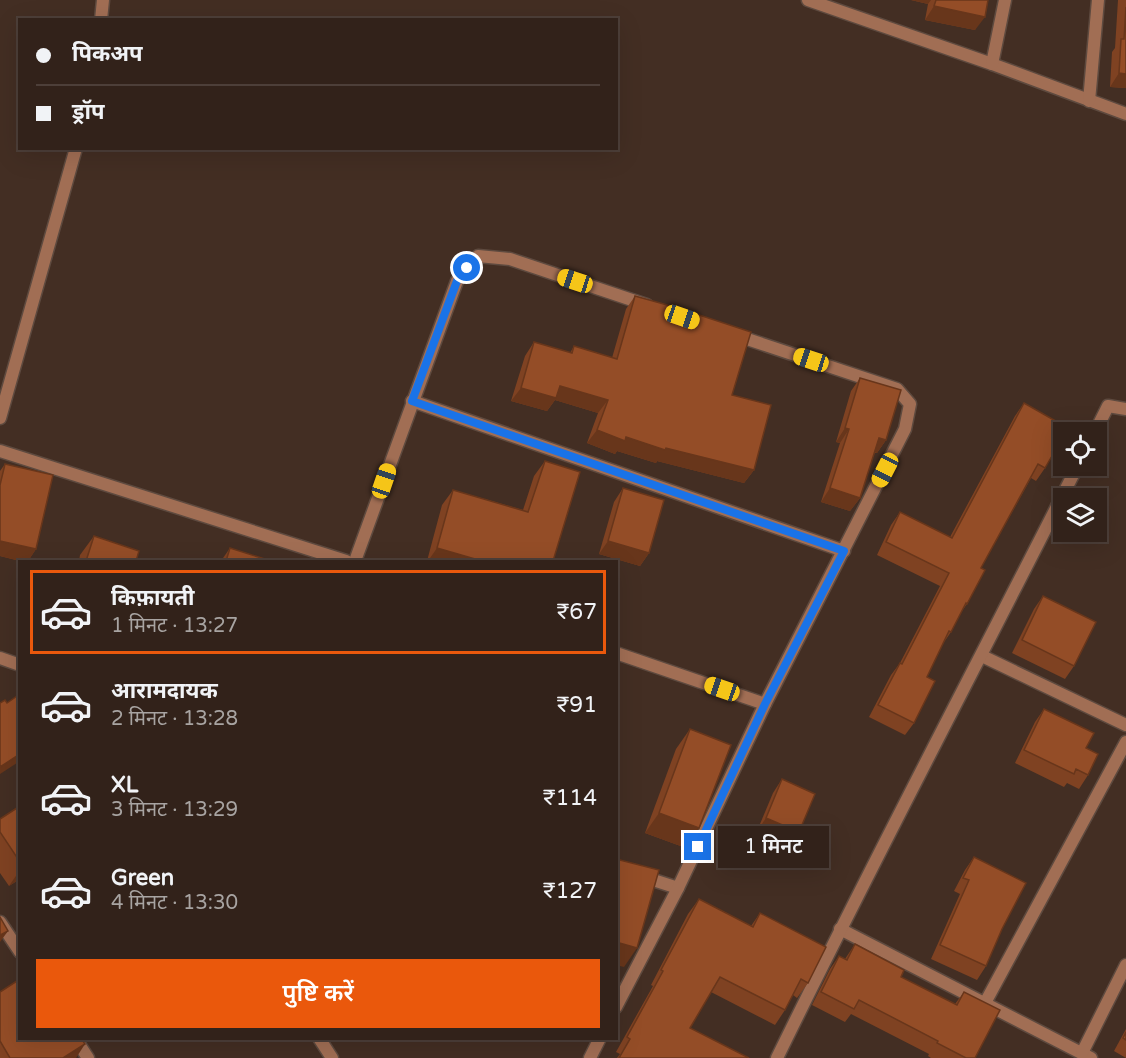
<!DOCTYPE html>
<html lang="hi">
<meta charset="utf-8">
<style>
:root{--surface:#32221a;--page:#3d2f27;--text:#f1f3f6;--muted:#a8a4a2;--line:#4d3f39;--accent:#ea580c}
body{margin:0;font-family:"Varela Round","Noto Sans Devanagari",sans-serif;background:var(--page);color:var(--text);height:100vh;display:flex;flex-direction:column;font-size:22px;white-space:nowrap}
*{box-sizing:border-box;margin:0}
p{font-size:20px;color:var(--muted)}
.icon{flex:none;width:33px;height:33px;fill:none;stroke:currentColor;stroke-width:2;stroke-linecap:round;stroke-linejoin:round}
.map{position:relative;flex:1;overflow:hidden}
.panel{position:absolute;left:18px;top:560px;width:600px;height:480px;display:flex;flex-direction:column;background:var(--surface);border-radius:0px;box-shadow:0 6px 24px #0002,0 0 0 2px var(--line)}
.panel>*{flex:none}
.guide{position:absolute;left:18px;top:18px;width:600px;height:132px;border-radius:0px;box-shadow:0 6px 24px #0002,0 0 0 2px var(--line);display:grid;align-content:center;height:132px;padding:0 18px;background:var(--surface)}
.tools{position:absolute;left:1053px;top:422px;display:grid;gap:12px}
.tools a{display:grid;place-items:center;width:54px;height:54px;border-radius:0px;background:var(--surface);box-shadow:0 6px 24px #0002,0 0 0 2px var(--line);font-size:30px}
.end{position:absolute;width:27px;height:27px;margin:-14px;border:8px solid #1a73e8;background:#fff;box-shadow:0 0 0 3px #fff}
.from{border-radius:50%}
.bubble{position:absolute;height:42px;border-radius:0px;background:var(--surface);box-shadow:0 6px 24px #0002,0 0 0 2px var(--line);font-size:20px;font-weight:600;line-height:42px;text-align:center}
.car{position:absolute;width:18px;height:36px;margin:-18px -9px;border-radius:8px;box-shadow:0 0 4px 2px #0007;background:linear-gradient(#f5c518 24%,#345 0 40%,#f5c518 0 76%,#345 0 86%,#f5c518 0)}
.guide b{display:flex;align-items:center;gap:21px;height:57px;font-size:22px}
.guide b+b{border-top:2px solid var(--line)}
.guide i{width:15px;height:15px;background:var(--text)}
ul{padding:10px 0 0;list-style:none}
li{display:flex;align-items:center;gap:18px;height:84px;margin:0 12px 9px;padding:0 6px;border:3px solid transparent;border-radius:0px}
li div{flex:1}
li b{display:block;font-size:22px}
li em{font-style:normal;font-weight:600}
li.current{border-color:var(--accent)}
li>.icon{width:54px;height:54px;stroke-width:1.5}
.action{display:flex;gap:12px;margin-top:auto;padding:12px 18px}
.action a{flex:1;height:69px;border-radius:0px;background:var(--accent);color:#fff;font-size:24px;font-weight:600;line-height:69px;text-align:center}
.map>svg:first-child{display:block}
</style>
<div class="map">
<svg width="1126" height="1058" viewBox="0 0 1126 1058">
<rect width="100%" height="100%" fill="#432e23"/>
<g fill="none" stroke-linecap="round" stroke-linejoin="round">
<g stroke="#5e4a3f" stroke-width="15">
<g id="street">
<polyline points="808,0 992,64 1126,114"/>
<polyline points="101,20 103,0"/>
<polyline points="992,64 1005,0"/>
<polyline points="1089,101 1098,0"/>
<polyline points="412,401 844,551"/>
<polyline points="0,418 76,148"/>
<polyline points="1095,432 1108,406 1126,409"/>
<polyline points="0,451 346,561"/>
<polyline points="355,561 457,281 478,256 510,259 647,305"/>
<polyline points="616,653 765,704"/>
<polyline points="982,656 1126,725"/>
<polyline points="0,658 20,665"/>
<polyline points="616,868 678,888"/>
<polyline points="0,922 20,952"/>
<polyline points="840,929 1091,1058"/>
<polyline points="985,1003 1126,742"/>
<polyline points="616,1007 678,888 765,704 905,429 910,404 897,389 735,335"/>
<polyline points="75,1038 88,1058"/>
<polyline points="319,1038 332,1058"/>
<polyline points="1082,1053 1126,965"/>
<polyline points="590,1058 600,1038"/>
<path d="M777 1058C874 859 978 663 1078 465"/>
</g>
</g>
<use href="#street" stroke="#a16e54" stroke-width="12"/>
</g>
<g fill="#7f4222">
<polygon points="911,0 988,0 975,30 925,20 928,4"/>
<polygon points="1118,0 1126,0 1126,88 1110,87 1112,52 1115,48"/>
<polygon points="635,296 732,395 754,470 744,483 657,461 656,463 617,451 615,454 587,443 598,413 555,400 547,411 511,401 525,356 534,342 570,353 574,346 612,358 626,309"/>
<polygon points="860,378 886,440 877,453 874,453 860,498 850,511 821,502 840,443 836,442 851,391"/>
<polygon points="1024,403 1045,468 1036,481 1031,478 981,568 967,604 959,615 951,632 942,645 927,677 914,723 905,735 869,717 891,675 900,663 940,586 877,555 891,525 900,512 950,537 1015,416"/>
<polygon points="545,461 553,561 427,561 442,505 453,490 523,510 534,476"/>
<polygon points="5,464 36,549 28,561 20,561 0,556 0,471"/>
<polygon points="623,488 649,553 640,566 599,554 614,502"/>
<polygon points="94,536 136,561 79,561 80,555"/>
<polygon points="230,548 271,561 221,561"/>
<polygon points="1043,596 1074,666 1065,679 1012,653 1034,609"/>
<polygon points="1044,709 1086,748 1088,775 1079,789 1067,783 1064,787 1015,763 1035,722"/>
<polygon points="690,729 686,848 645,833 676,749"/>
<polygon points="782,779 799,832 789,845 757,831 773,793"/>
<polygon points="20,806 20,879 9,886 0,873 0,819"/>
<polygon points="974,857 1002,929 986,966 977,980 931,959 960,894 954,891 965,870"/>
<polygon points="699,899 751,926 760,913 808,983 797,998 793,995 785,1010 775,1025 711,992 690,1028 749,1058 617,1058 620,1054 616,1052 653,986 651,985 688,914"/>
<polygon points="855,944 901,977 955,1004 964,992 975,1058 931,1058 928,1056 929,1054 851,1014 845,1022 812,1005 830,969 839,956 845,959"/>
<polygon points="0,992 76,1058 0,1058"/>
<polygon points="1126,1029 1126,1058 1114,1051"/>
</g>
<g fill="#68361b">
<polygon points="911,0 931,0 928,4"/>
<polygon points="934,6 985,17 975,30 925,20"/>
<polygon points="1119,73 1126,74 1126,88 1110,87"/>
<polygon points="560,386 608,400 598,413 555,400 547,411 511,401 521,388"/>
<polygon points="845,428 849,429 840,443 836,442"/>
<polygon points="597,430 626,437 754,470 744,483 657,461 656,463 617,451 615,454 587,443"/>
<polygon points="879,438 886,440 877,453 870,451"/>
<polygon points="830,488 860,498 850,511 821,502"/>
<polygon points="0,541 36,549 28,561 20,561 0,556"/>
<polygon points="608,541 649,553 640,566 599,554"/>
<polygon points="437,548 482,561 428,561"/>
<polygon points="20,754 20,761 0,774 0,767"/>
<polygon points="659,813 699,828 686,848 645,833"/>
<polygon points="766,818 799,832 789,845 757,831"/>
<polygon points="20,870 20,879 9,886"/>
<polygon points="8,931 0,942 0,935"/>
<polygon points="616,942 637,948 624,967 616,965"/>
<polygon points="85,1044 76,1058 63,1058"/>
</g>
<g fill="#944d27" stroke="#68361b" stroke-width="1.5">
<polygon points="936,0 988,0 985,17 934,6"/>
<polygon points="1126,7 1126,74 1119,73 1121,39 1124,39"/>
<polygon points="635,296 678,308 751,332 732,395 771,405 754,470 666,448 665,450 626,437 625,441 597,430 608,400 560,386 556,398 521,388 534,342 572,353 574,346 617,359"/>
<polygon points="860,378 901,390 886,440 879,438 860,498 830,488 849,429 845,428"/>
<polygon points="1024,403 1068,428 1065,432 1064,432 1064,435 1045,468 1038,464 981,568 985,570 967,604 966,603 951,632 949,631 927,677 935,681 914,723 878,705 900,663 902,664 949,573 886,542 900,512 952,538"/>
<polygon points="545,461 580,472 553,561 482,561 437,548 453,490 528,512"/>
<polygon points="5,464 53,475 36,549 0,541 0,485"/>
<polygon points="623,488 664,500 649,553 608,541"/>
<polygon points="94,536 139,551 136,561 86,561"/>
<polygon points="230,548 271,561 226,561"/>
<polygon points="1043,596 1096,622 1074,666 1022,640"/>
<polygon points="20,694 20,754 0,767 0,703 5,700 7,703"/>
<polygon points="1044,709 1094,733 1086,748 1098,754 1088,775 1076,769 1074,774 1024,750"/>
<polygon points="690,729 731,745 699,828 659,813"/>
<polygon points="782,779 815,794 799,832 766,818"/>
<polygon points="20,806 20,862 0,832 0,819"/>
<polygon points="974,857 1026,883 1002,929 986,966 940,945 969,880 963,878"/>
<polygon points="616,859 659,870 637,948 616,942"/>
<polygon points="699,899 753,927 760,913 826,947 808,983 801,979 785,1010 720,977 690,1028 749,1058 619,1058 630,1039 627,1037 663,971 661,970"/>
<polygon points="0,917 8,931 0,935"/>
<polygon points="855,944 904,970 901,977 957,1005 964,992 1000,1010 975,1058 966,1058 937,1043 938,1041 859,1000 854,1009 821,992 839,956 847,960"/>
<polygon points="20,979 20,1038 81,1038 85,1044 63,1058 10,1058 0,1041 0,992"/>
<polygon points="1126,1032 1126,1040 1123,1038"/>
</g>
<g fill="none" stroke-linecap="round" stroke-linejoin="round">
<polyline stroke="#1a73e8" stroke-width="8" points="467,268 457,281 412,401 844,551 765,704 698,847"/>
</g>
</svg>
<div class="tools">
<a><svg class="icon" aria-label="locate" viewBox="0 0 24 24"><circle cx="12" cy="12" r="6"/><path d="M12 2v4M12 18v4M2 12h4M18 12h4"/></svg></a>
<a><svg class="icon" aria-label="layers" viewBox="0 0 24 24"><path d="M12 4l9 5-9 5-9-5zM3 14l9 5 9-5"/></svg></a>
</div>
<i class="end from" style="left:467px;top:268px"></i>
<i class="end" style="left:698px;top:847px"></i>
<div class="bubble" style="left:718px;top:826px;width:111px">1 मिनट</div>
<i class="car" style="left:575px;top:281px;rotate:288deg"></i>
<i class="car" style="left:682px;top:317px;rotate:109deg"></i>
<i class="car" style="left:811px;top:360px;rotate:288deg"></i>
<i class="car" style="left:885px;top:470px;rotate:207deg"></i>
<i class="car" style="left:384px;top:481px;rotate:19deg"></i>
<i class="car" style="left:722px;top:689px;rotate:289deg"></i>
<div class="guide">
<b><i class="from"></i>पिकअप</b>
<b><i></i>ड्रॉप</b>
</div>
<section class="panel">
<ul>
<li class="current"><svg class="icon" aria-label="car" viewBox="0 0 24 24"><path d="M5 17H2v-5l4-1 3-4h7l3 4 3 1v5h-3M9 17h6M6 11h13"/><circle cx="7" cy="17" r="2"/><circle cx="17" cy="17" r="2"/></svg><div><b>किफ़ायती</b><p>1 मिनट · 13:27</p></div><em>₹67</em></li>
<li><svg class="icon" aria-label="car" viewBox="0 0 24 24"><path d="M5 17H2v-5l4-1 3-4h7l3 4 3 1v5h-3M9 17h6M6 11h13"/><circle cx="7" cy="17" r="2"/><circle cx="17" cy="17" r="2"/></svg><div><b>आरामदायक</b><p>2 मिनट · 13:28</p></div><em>₹91</em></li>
<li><svg class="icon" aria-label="car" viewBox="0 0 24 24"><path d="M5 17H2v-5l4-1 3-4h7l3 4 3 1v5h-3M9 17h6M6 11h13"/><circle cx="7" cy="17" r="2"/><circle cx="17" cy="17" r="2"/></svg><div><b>XL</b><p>3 मिनट · 13:29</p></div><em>₹114</em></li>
<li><svg class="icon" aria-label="car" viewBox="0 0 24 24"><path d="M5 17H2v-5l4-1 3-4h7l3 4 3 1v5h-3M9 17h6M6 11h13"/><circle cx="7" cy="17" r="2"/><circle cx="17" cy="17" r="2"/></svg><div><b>Green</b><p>4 मिनट · 13:30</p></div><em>₹127</em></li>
</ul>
<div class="action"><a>पुष्टि करें</a></div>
</section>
</div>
